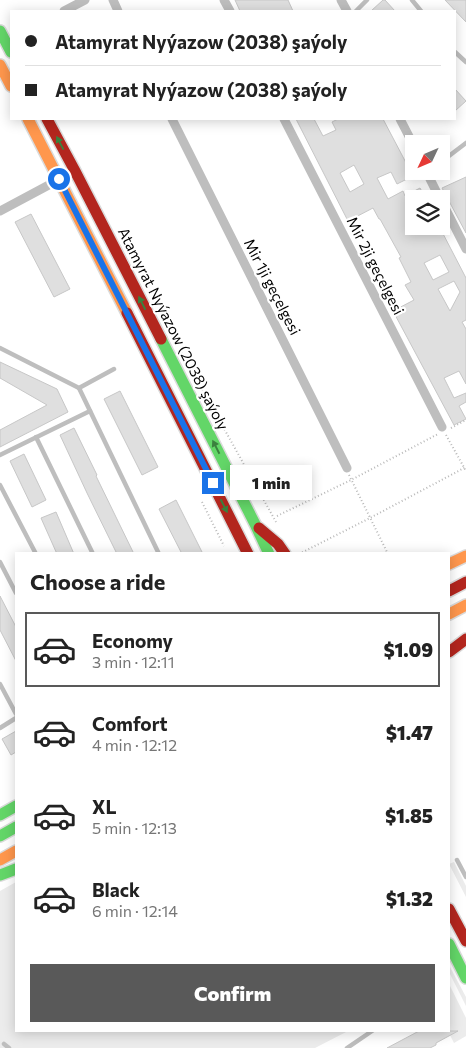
<!DOCTYPE html>
<meta charset="utf-8">
<style>
:root{--surface:#fff;--page:#f6f6f6;--text:#222;--muted:#767676;--line:#e0e0e0;--accent:#595959}
body{margin:0;font-family:Commissioner,sans-serif;background:var(--page);color:var(--text);height:100vh;display:flex;flex-direction:column;font-size:19px;white-space:nowrap}
*{box-sizing:border-box;margin:0}
p{font-size:16px;color:var(--muted)}
.icon{flex:none;width:28px;height:28px;fill:none;stroke:currentColor;stroke-width:2;stroke-linecap:round;stroke-linejoin:round}
.map{position:relative;flex:1;overflow:hidden}
.drawer{position:absolute;left:15px;top:552px;width:435px;height:480px;display:flex;flex-direction:column;background:var(--surface);border-radius:0px;box-shadow:0 2px 12px #0003}
.drawer>*{flex:none}
.top-card{position:absolute;left:10px;top:10px;width:446px;height:110px;border-radius:0px;box-shadow:0 2px 12px #0003;display:grid;align-content:center;height:110px;padding:0 15px;background:var(--surface)}
.needle{width:32px;rotate:226deg}
.controls{position:absolute;left:405px;top:135px;display:grid;gap:10px}
.controls a{display:grid;place-items:center;width:45px;height:45px;border-radius:0px;background:var(--surface);box-shadow:0 2px 12px #0003;font-size:25px}
.end{position:absolute;width:22px;height:22px;margin:-11px;border:6px solid #1a73e8;background:#fff;box-shadow:0 0 0 2px #fff}
.from{border-radius:50%}
.bubble{position:absolute;height:35px;border-radius:0px;background:var(--surface);box-shadow:0 2px 12px #0003;font-size:16px;font-weight:800;line-height:35px;text-align:center}
.top-card b{display:flex;align-items:center;gap:18px;height:48px;font-size:19px}
.top-card b+b{border-top:1px solid var(--line)}
.top-card i{width:12px;height:12px;background:var(--text)}
ul{padding:0;list-style:none}
li{display:flex;align-items:center;gap:15px;height:75px;margin:0 10px 8px;padding:0 5px;border:2px solid transparent;border-radius:0px}
li div{flex:1}
li b{display:block;font-size:19px}
li em{font-style:normal;font-weight:800}
li.on{border-color:var(--accent)}
li>.icon{width:45px;height:45px;stroke-width:1.5}
h2{padding:0 15px;font-size:22px;line-height:60px}
.cta{display:flex;gap:10px;margin-top:auto;padding:10px 15px}
.cta a{flex:1;height:58px;border-radius:0px;background:var(--accent);color:#fff;font-size:20px;font-weight:800;line-height:58px;text-align:center}
.map>svg:first-child{display:block}
</style>
<div class="map">
<svg width="466" height="1048" viewBox="0 0 466 1048">
<rect width="100%" height="100%" fill="#fff"/>
<g fill="#ececec">
<polygon points="454,862 466,886 466,897 449,864"/>
<polygon points="16,882 16,1031 348,1031 315,1048 0,1048 0,891"/>
<polygon points="450,967 466,997 466,1006 449,972 449,968"/>
<polygon points="449,984 466,1018 466,1036 454,1043 448,1031"/>
</g>
<g fill="#dfdfdf" stroke="#c7c7c7" fill-rule="evenodd">
<polygon points="235,0 288,0 293,11 240,11"/>
<polygon points="383,0 385,0 395,11 371,11"/>
<polygon points="445,0 466,0 466,22"/>
<polygon points="455,89 466,101 455,111"/>
<path d="M296 119H314L323 136 336 130 332 122 338 119H383L413 176 397 184 391 172 377 178 388 199 403 191 405 196 420 188 426 199H414V232L426 226H439L466 278V320L462 322 466 329V384L459 371 444 378 454 398 466 393V402L459 406 466 419 454 425 393 311 414 300 405 285 411 282 399 258 401 257 380 219H379L373 208 348 221ZM354 165 364 184 350 192 340 173ZM440 255 449 272 433 280 424 263ZM454 281 460 292 450 311 438 289Z"/>
<polygon points="466,177 466,233 442,188"/>
<polygon points="31,214 70,289 54,297 15,222"/>
<polygon points="0,362 57,389 68,412 0,447 0,430 47,405 0,378"/>
<polygon points="120,391 158,467 142,475 104,399"/>
<polygon points="74,428 97,475 96,476 134,554 117,554 87,493 60,435"/>
<polygon points="24,454 46,500 32,507 10,461"/>
<polygon points="176,500 203,554 182,554 159,509"/>
<polygon points="56,512 74,554 57,554 41,518"/>
<polygon points="0,596 16,627 16,661 0,630"/>
<polygon points="16,731 16,752 11,755 2,739"/>
<polygon points="419,1031 458,1031 436,1043 436,1045 430,1048 387,1048"/>
</g>
<g fill="none" stroke-linecap="round" stroke-linejoin="round">
<g stroke="#dbdbdb" stroke-width="14">
<g id="fast">
<polyline points="0,31 11,52"/>
<polyline points="161,339 255,524 269,554"/>
<polyline points="0,815 16,806"/>
<polyline points="0,836 16,827"/>
<polyline points="0,875 16,869"/>
<polyline points="449,944 466,978"/>
</g>
</g>
<g stroke="#dbdbdb" stroke-width="14">
<g id="slow">
<polyline points="0,65 11,86"/>
<polyline points="28,119 127,313"/>
<polyline points="449,564 466,556"/>
<polyline points="449,614 466,605"/>
<polyline points="0,860 16,851"/>
</g>
</g>
<g stroke="#dbdbdb" stroke-width="14">
<g id="jam">
<polyline points="47,119 75,171 161,339"/>
<polyline points="127,313 248,554"/>
<polyline points="259,528 278,544 285,554"/>
<polyline points="449,591 466,582"/>
<polyline points="449,652 466,639"/>
<polyline points="449,909 466,941"/>
</g>
</g>
<g stroke="#b9b9b9" stroke-width="2" stroke-dasharray="1 2.5" stroke-linecap="butt">
<polyline points="182,353 276,522"/>
<polyline points="451,428 466,420"/>
<polyline points="446,435 466,471"/>
<polyline points="349,475 388,554"/>
<polyline points="202,502 224,546"/>
<polyline points="277,516 351,480 438,434"/>
<polyline points="299,554 370,518 466,467"/>
</g>
<g stroke="#bebebe" stroke-width="4.5">
<polyline points="412,0 421,11"/>
<polyline points="356,11 367,0"/>
<polyline points="455,52 466,62"/>
<polyline points="441,162 466,143"/>
<polyline points="0,348 79,388 114,369"/>
<polyline points="79,388 159,554"/>
<polyline points="36,437 93,554"/>
<polyline points="0,455 90,411"/>
<polyline points="0,485 36,554"/>
<polyline points="0,562 16,593"/>
<polyline points="0,684 16,714"/>
<polyline points="0,728 16,718"/>
<polyline points="457,860 466,877"/>
<polyline points="4,1044 9,1048"/>
<polyline points="347,1048 372,1031"/>
</g>
<g stroke="#bebebe" stroke-width="9">
<polyline points="113,0 118,11"/>
<polyline points="224,0 230,11"/>
<polyline points="341,0 347,11"/>
<polyline points="64,11 85,0"/>
<polyline points="172,119 347,468"/>
<polyline points="284,119 442,427"/>
<polyline points="400,119 414,146"/>
<polyline points="426,171 440,199"/>
<polyline points="441,200 466,249"/>
<polyline points="0,211 75,171"/>
</g>
<use href="#fast" stroke="#63d668" stroke-width="11"/>
<use href="#slow" stroke="#ff974d" stroke-width="11"/>
<use href="#jam" stroke="#b3261e" stroke-width="11"/>
</g>
<defs><path id="oneway-solid" d="M-6-.8H1V-3.2L6.5 0L1 3.2V.8H-6Z" transform="scale(1.25)"/></defs>
<g fill="#3b803e">
<use href="#oneway-solid" transform="translate(60 143) rotate(-118)"/>
<use href="#oneway-solid" transform="translate(142 303) rotate(-117)"/>
<use href="#oneway-solid" transform="translate(216 447) rotate(-117)"/>
<use href="#oneway-solid" transform="translate(224 506) rotate(63)"/>
</g>
<g fill="none" stroke-linecap="round" stroke-linejoin="round">
<polyline stroke="#1a73e8" stroke-width="6" points="59,179 213,483"/>
</g>
<g text-anchor="middle" stroke-width="4.5" stroke-linejoin="round" paint-order="stroke">
<g font-size="15" fill="#000" stroke="#fff">
<text transform="translate(375 266) rotate(63)" y="5">Mir 2ji geçelgesi</text>
<text transform="translate(272 287) rotate(63)" y="5">Mir 1ji geçelgesi</text>
<text transform="translate(173 329) rotate(63)" y="5">Atamyrat Nyýazow (2038) şaýoly</text>
</g>
</g>
</svg>
<div class="controls">
<a><svg class="needle" viewBox="-14 -14 28 28"><path d="M0-13l5 13h-10z" fill="#e53935"/><path d="M0 13l5-13h-10z" fill="#767676"/></svg></a>
<a><svg class="icon" aria-label="layers" viewBox="0 0 24 24"><path d="M12 4l9 5-9 5-9-5zM3 14l9 5 9-5"/></svg></a>
</div>
<i class="end from" style="left:59px;top:179px"></i>
<i class="end" style="left:213px;top:483px"></i>
<div class="bubble" style="left:230px;top:465px;width:82px">1 min</div>
<div class="top-card">
<b><i class="from"></i>Atamyrat Nyýazow (2038) şaýoly</b>
<b><i></i>Atamyrat Nyýazow (2038) şaýoly</b>
</div>
<section class="drawer">
<h2>Choose a ride</h2>
<ul>
<li class="on"><svg class="icon" aria-label="car" viewBox="0 0 24 24"><path d="M5 17H2v-5l4-1 3-4h7l3 4 3 1v5h-3M9 17h6M6 11h13"/><circle cx="7" cy="17" r="2"/><circle cx="17" cy="17" r="2"/></svg><div><b>Economy</b><p>3 min · 12:11</p></div><em>$1.09</em></li>
<li><svg class="icon" aria-label="car" viewBox="0 0 24 24"><path d="M5 17H2v-5l4-1 3-4h7l3 4 3 1v5h-3M9 17h6M6 11h13"/><circle cx="7" cy="17" r="2"/><circle cx="17" cy="17" r="2"/></svg><div><b>Comfort</b><p>4 min · 12:12</p></div><em>$1.47</em></li>
<li><svg class="icon" aria-label="car" viewBox="0 0 24 24"><path d="M5 17H2v-5l4-1 3-4h7l3 4 3 1v5h-3M9 17h6M6 11h13"/><circle cx="7" cy="17" r="2"/><circle cx="17" cy="17" r="2"/></svg><div><b>XL</b><p>5 min · 12:13</p></div><em>$1.85</em></li>
<li><svg class="icon" aria-label="car" viewBox="0 0 24 24"><path d="M5 17H2v-5l4-1 3-4h7l3 4 3 1v5h-3M9 17h6M6 11h13"/><circle cx="7" cy="17" r="2"/><circle cx="17" cy="17" r="2"/></svg><div><b>Black</b><p>6 min · 12:14</p></div><em>$1.32</em></li>
</ul>
<div class="cta"><a>Confirm</a></div>
</section>
</div>
